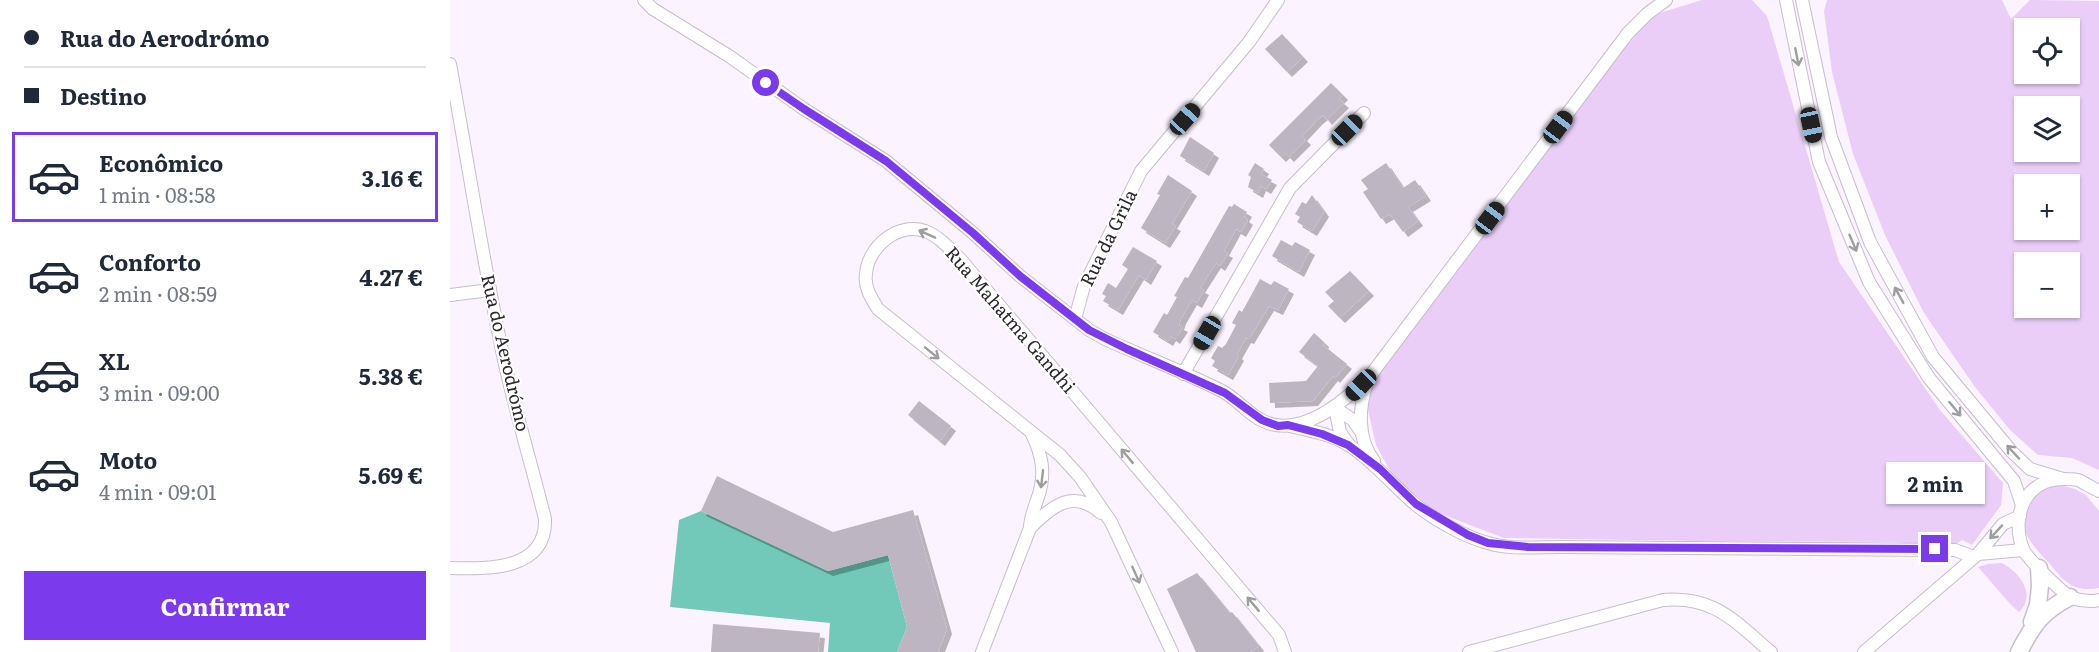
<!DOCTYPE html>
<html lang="pt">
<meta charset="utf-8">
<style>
:root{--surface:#fff;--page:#f2f2f3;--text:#1f2937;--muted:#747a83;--line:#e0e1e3;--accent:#7c3aed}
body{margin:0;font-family:Literata,serif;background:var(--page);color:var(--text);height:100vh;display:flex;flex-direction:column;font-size:22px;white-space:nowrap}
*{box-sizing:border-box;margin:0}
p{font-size:20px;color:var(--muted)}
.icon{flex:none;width:33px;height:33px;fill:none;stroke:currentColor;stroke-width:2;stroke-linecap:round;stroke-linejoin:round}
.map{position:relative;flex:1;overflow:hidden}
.panel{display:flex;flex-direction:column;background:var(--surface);width:450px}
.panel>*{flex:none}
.top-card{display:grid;align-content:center;height:132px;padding:0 24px;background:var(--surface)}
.buttons{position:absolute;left:1564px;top:18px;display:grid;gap:12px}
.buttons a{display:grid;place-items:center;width:66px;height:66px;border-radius:0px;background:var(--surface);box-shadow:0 2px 4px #0004;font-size:30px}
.end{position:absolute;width:27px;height:27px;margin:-14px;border:8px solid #7c3aed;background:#fff;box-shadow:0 0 0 3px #fff}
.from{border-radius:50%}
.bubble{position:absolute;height:42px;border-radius:0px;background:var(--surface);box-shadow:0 2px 4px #0004;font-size:20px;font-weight:700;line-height:42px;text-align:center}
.car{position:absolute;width:18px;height:36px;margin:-18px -9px;border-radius:8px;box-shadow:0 0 4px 2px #0007;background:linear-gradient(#222 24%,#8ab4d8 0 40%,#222 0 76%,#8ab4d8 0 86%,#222 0)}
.top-card b{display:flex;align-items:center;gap:21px;height:57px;font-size:22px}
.top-card b+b{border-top:2px solid var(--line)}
.top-card i{width:15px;height:15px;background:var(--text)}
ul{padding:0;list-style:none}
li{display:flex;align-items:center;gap:18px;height:90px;margin:0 12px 9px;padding:0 12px;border:3px solid transparent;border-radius:0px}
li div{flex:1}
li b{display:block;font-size:22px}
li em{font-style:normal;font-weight:700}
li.on{border-color:var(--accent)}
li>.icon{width:54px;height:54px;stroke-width:1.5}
.primary-button{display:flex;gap:12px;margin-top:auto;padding:12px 24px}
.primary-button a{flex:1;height:69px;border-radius:0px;background:var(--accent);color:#fff;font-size:24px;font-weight:700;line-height:69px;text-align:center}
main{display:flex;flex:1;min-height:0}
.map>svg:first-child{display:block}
</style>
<main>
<section class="panel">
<div class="top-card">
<b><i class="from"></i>Rua do Aerodrómo</b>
<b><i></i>Destino</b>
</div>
<ul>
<li class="on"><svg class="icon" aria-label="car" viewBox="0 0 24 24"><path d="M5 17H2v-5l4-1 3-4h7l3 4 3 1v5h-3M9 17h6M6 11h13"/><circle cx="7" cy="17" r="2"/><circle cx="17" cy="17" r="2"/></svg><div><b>Econômico</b><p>1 min · 08:58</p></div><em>3.16 €</em></li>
<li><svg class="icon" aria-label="car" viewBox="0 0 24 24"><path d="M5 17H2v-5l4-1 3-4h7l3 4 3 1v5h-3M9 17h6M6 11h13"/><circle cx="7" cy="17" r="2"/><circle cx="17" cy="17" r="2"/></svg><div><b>Conforto</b><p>2 min · 08:59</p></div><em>4.27 €</em></li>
<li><svg class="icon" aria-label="car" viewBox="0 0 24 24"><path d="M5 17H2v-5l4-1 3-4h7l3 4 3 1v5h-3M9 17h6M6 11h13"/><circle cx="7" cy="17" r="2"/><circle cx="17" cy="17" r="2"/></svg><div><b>XL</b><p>3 min · 09:00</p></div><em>5.38 €</em></li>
<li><svg class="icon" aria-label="car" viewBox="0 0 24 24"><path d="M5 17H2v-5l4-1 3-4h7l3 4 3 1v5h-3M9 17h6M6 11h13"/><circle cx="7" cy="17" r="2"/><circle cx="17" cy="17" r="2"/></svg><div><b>Moto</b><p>4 min · 09:01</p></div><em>5.69 €</em></li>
</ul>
<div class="primary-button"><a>Confirmar</a></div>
</section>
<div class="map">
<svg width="1649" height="652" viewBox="0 0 1649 652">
<defs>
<filter id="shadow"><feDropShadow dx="5" dy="5" stdDeviation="0" flood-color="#0004"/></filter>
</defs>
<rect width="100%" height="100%" fill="#fbf3ff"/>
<g fill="#eacef8" fill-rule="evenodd">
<polygon points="1252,0 1302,0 1317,16 1389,262 1490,410 1553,483 1551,505 1522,545 1512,540 1496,551 1485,547 1448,542 1244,541 1054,538 986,512 943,476 926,445 918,410 918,388 999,277 1043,224 1133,98 1203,15"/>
<path d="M1377 0H1552L1561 19 1580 0 1649 1V470L1622 458 1588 455 1560 430 1525 387 1474 313 1435 235 1403 154 1382 72 1374 11ZM1575 28H1620V74H1575ZM1575 106H1620V152H1575ZM1620 184V230H1575V184ZM1620 262V308H1575V262Z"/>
<path d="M1602 486H1614L1625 489 1636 495 1649 511V588C1641 589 1634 590 1626 587 1614 583 1607 572 1599 563 1591 554 1580 544 1576 533 1568 511 1583 494 1602 486Z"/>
<path d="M1552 563C1569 572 1587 594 1569 612L1561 605 1528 567 1538 564Z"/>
</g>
<polygon fill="#72c9ba" points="251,511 378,571 438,555 457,627 447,652 378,652 380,623 220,607 229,520"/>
<g fill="#beb5c3" filter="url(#shadow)">
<polygon points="832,34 853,57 837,72 815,49"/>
<polygon points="881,83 893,95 889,99 894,103 877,120 873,115 868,119 852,136 856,140 839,157 835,153 831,157 819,145"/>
<polygon points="740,137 764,153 754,171 730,156"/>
<polygon points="805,163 814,169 811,174 822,180 816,189 811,186 808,193 798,187 801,177 798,175"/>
<polygon points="936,163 953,188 965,180 976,196 958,207 968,221 953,232 940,214 931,219 913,192 918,189 911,180"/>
<polygon points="718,175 742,191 722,224 726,226 715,243 691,228 710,195 707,194"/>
<polygon points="862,195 874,212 862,231 847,222 850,217 845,214 852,202 856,204"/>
<polygon points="784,204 797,212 794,217 798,220 791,232 786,229 774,251 778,253 770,266 766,263 750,288 754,290 747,303 742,300 731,319 729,325 733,327 725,339 721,336 718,341 703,332 714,313 717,315 727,297 724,296 735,277 738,278 779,206 782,207"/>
<polygon points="831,240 842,246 845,242 860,250 849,272 822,256"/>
<polygon points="683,247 707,261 696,280 689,275 668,310 653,301 656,296 652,294 658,283 666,288 678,269 672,265"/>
<polygon points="900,271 919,291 890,318 878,306 884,301 875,292"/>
<polygon points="810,279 821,285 824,281 839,289 828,310 819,306 799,339 796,338 787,354 789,356 778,375 762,366 765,361 761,358 768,346 772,348 776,344 786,325 782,323 789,310 792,312"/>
<polygon points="864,333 874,342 873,345 897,364 885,378 883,376 863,401 820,403 819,383 856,381 868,366 849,352"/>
<polygon points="469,401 501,426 490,441 458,415"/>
<polygon points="267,476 383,532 463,510 497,629 488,652 447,652 457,627 438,555 378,571 251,511"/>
<polygon points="747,573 780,613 782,612 809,646 800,652 746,652 717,589"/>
<polygon points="263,624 370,633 368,652 261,652"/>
</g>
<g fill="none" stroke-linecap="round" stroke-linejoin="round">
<g stroke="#c7becc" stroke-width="14">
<g id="street">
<polyline points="194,0 203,9 279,56 354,109 436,161 523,233 570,276 625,319"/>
<path d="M828 0 799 42 691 171 634 286 625 319 639 330 655 339C694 357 734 372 772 391 787 399 798 414 813 421 851 439 895 401 920 376L1178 33 1197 14 1216 0"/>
<polyline points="1336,0 1369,162 1419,282 1479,378 1564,481 1572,505"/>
<polyline points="1352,0 1381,137 1420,242 1483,357 1562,452 1580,469 1613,479"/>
<path d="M0 64C18 163 33 262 54 360 66 414 82 466 95 519 97 571 37 569 0 568"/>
<polyline points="0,295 40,290"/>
<polyline points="733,374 840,188 914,113"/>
<path d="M918 380C909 405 906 438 924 461"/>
<polyline points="885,408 890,432 899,445"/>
<polyline points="885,408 903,420 912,433"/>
<path d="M840 426C860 431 882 434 900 446 925 463 943 485 965 504 983 519 1015 537 1038 543 1060 550 1087 547 1111 547L1505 550 1524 557"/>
<path d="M1649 491C1642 488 1635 483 1628 480 1624 479 1619 479 1615 479 1576 478 1560 515 1573 549 1576 557 1613 594 1622 598 1631 601 1640 602 1649 600"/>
<path d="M580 528C602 506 623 488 651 513"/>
<polyline points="1528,554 1573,550"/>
<path d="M532 652 580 528C580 518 584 509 587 500 596 476 593 457 582 434"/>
<path d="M722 652 661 522 630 477 610 455 428 309C421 298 414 287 416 274 418 247 447 222 475 231 489 236 501 250 511 260L829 635 835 652"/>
<path d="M1019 652 1213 600C1264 595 1285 622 1321 652"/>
<polyline points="1414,652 1528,554 1553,524 1570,516"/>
</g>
</g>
<g stroke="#c7becc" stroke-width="19">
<g id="secondary">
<polyline points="1582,622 1588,605 1590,586 1589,568"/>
<path d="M1569 652C1583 625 1592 611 1620 597"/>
</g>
</g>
<use href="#street" stroke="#fff" stroke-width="12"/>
<use href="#secondary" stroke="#fff" stroke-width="16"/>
</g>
<defs><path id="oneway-shaft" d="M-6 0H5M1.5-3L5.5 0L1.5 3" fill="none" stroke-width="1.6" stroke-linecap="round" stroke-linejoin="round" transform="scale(1.5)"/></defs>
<g stroke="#9f9da0">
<use href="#oneway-shaft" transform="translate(1347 57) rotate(79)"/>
<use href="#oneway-shaft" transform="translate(477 234) rotate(-156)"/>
<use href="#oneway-shaft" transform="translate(1403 243) rotate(67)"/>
<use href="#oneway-shaft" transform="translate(1449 295) rotate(-119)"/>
<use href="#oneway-shaft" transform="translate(482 353) rotate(39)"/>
<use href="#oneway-shaft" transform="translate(1505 409) rotate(51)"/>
<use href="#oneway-shaft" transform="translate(1563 452) rotate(-133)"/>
<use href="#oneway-shaft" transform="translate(677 456) rotate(-130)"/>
<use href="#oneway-shaft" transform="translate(592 479) rotate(97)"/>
<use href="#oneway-shaft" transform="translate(1546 532) rotate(133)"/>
<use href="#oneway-shaft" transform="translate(686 575) rotate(66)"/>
<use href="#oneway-shaft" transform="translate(803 604) rotate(-130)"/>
</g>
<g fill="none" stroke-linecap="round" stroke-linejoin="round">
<polyline stroke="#7c3aed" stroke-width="8" points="316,83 354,109 436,161 523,233 570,276 639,330 677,349 775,393 812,420 828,426 838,425 872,434 898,445 930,469 966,504 1018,535 1038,543 1078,547 1485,549"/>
</g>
<g text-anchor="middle" stroke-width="4.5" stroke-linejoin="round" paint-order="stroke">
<g font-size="18" fill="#2a262b" stroke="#fff">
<text transform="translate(659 238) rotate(-64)" y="6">Rua da Grila</text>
<text transform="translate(560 320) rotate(49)" y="6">Rua Mahatma Gandhi</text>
<text transform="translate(55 353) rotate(77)" y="6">Rua do Aerodrómo</text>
</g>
</g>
</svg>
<div class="buttons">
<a><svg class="icon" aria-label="locate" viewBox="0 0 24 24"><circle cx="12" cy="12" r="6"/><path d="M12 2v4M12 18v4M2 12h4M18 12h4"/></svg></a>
<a><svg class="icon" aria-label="layers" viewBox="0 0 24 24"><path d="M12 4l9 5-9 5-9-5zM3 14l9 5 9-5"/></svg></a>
<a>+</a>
<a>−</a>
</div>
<i class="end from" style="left:316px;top:83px"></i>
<i class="end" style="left:1485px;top:549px"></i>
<div class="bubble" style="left:1436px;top:462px;width:99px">2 min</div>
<i class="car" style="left:735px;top:119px;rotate:42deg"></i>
<i class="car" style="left:1361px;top:125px;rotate:168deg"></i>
<i class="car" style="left:1108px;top:127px;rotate:37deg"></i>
<i class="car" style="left:897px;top:130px;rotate:45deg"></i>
<i class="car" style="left:1040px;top:218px;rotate:37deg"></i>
<i class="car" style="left:757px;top:333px;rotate:210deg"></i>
<i class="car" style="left:911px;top:385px;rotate:224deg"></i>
</div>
</main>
